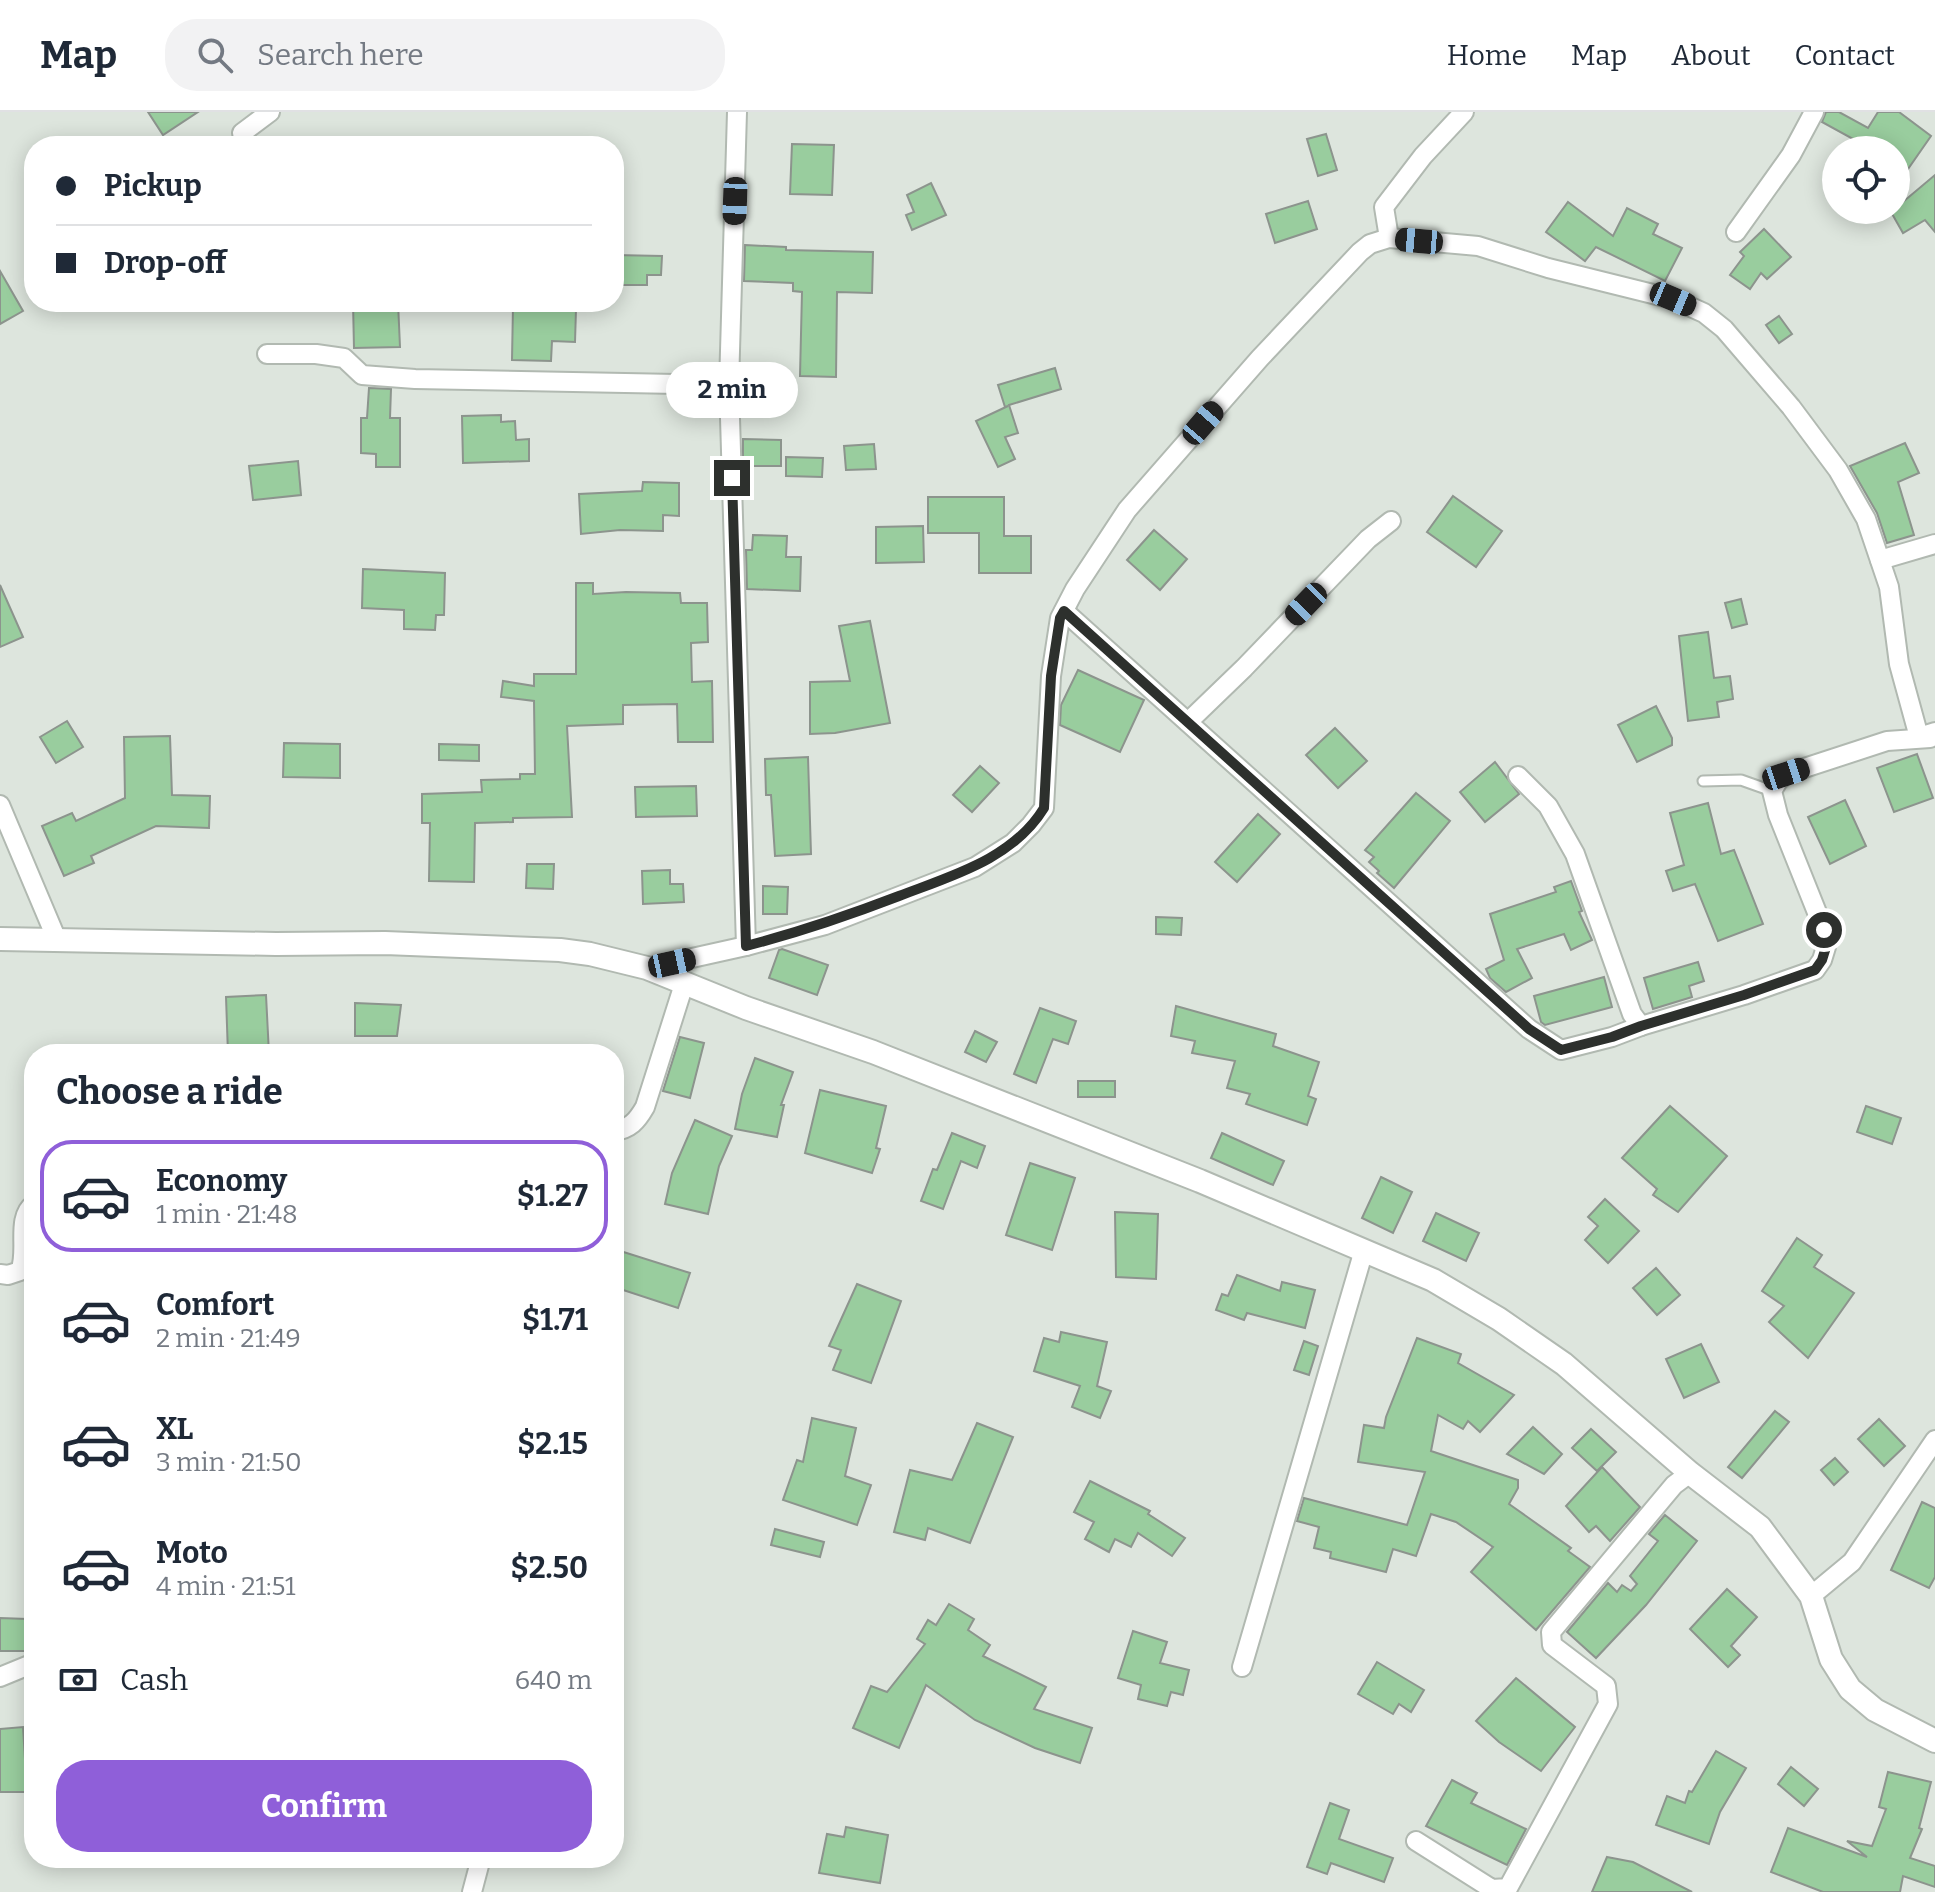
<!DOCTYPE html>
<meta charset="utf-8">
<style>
:root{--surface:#fff;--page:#f2f2f3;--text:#1f2937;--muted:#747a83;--line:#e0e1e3;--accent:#8f5fd9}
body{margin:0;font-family:Bitter,serif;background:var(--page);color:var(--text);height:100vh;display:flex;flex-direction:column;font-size:30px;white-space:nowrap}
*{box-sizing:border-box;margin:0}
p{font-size:26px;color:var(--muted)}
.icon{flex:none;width:44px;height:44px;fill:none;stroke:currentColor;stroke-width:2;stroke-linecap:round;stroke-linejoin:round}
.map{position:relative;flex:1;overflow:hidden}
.details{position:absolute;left:24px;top:932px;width:600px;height:824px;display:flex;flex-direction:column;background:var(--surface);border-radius:32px;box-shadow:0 4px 20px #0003}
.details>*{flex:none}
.top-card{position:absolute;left:24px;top:24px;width:600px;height:176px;border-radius:32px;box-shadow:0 4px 20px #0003;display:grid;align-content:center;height:176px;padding:0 32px;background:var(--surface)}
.fabs{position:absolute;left:1822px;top:24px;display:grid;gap:16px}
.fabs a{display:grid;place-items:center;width:88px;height:88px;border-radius:50%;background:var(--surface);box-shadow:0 4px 20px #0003;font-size:40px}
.end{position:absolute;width:36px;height:36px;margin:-18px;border:10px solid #2d302d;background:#fff;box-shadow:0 0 0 4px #fff}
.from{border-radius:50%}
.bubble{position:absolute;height:56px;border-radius:28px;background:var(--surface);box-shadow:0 4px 20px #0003;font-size:26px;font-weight:700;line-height:56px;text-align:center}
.car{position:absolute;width:24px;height:48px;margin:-24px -12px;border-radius:10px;box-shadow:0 0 6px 2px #0007;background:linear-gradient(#222 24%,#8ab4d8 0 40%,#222 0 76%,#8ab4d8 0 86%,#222 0)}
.top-card b{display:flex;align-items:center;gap:28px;height:76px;font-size:30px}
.top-card b+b{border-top:2px solid var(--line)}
.top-card i{width:20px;height:20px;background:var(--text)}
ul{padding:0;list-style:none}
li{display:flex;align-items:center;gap:24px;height:112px;margin:0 16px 12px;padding:0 16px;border:4px solid transparent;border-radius:32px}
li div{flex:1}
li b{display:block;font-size:30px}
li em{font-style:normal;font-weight:700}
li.selected{border-color:var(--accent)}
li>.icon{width:72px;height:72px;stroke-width:1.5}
h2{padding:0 32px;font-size:36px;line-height:96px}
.pay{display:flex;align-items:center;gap:20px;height:88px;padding:0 32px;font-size:30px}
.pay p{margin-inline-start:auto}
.primary-button{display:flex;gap:16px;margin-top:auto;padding:16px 32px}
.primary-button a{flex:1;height:92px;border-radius:32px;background:var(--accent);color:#fff;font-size:32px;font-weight:700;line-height:92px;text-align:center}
header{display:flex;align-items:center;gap:48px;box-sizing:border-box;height:112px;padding:0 40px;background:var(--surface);border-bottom:2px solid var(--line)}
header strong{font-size:38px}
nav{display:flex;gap:44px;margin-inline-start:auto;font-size:28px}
.search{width:560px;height:72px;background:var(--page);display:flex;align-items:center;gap:20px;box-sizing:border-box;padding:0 28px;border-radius:32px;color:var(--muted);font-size:30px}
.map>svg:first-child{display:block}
</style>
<header>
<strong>Map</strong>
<div class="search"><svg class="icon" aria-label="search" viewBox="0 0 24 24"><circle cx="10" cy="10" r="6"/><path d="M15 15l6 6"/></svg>Search here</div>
<nav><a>Home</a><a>Map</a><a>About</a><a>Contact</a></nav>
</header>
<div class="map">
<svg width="1935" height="1780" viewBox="0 0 1935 1780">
<rect width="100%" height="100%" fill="#dde5dd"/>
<g fill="#99cd9e" stroke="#8c948d" stroke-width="2">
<polygon points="148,0 198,0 163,23"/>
<polygon points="1826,0 1839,0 1868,16 1878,0 1899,0 1931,24 1908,57 1896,48 1896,38 1873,38 1822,10"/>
<polygon points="1326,22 1337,58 1318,64 1307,27"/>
<polygon points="792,32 834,33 832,83 790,82"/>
<polygon points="1935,63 1935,120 1925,108 1903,121 1891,100"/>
<polygon points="931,71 946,103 912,118 906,103 914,100 907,83"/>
<polygon points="1308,89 1317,117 1275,131 1266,102"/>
<polygon points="1568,90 1613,124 1627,96 1658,112 1653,122 1682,136 1665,169 1596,135 1585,149 1546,120"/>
<polygon points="1764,117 1791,145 1767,167 1761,161 1750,177 1730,163 1744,144 1740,140"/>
<polygon points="745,133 786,135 786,138 873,140 872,181 837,180 836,265 800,264 802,180 793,179 793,171 744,169"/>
<polygon points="614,143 662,144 661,163 647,163 647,173 614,173"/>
<polygon points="0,159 23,199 0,212"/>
<polygon points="353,190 398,190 400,235 354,236"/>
<polygon points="513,194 576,197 575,230 552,229 551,249 512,248"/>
<polygon points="1779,204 1792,222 1779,231 1766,213"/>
<polygon points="1055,256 1061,277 1009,293 1018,321 1005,325 1015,347 998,355 976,309 1008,294 1005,295 998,273"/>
<polygon points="369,276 391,277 390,306 400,306 400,355 376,355 376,342 361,341 361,306 367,306"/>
<polygon points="501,303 501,310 515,309 516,328 529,327 529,349 463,351 462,304"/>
<polygon points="743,327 781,328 781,354 743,354"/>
<polygon points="1905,331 1919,361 1898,370 1914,423 1887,431 1877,401 1850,354"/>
<polygon points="874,332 876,357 846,358 844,334"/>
<polygon points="786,345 823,346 822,365 786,364"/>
<polygon points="298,349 301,383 253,388 249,354"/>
<polygon points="643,370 679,371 679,404 663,403 663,419 620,418 581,422 579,382 642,379"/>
<polygon points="1453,384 1502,419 1476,455 1427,420"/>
<polygon points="928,385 1004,385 1004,424 1031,424 1031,461 979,461 979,421 928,421"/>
<polygon points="923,414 924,450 876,451 876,415"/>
<polygon points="1154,418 1187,447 1160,478 1127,448"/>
<polygon points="753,423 787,424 786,445 801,445 800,479 747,477 746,438 752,438"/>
<polygon points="363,457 445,461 444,503 436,503 435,518 404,517 404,498 362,496"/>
<polygon points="576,471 593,471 593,482 626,480 680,481 681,491 707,491 708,530 691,531 692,570 712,569 713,630 678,630 677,592 623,593 623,612 567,614 572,705 513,706 513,710 475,711 474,770 429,769 430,711 422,711 422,682 482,680 481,668 520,667 520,662 535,662 534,589 501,585 503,569 534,574 534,562 576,562"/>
<polygon points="0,473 23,525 0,535"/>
<polygon points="1741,487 1747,512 1732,516 1725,491"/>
<polygon points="870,509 890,611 835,621 810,622 810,570 850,569 839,514"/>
<polygon points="1708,520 1714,566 1730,564 1733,587 1717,590 1719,605 1688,609 1679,524"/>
<polygon points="1078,558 1144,588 1120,640 1060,613 1061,593"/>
<polygon points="1656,594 1672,626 1672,633 1637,650 1618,613"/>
<polygon points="67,609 83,635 56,651 40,625"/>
<polygon points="1335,616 1367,649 1338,676 1306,643"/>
<polygon points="170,624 172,683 210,684 209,716 156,714 91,744 94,751 64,764 42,714 72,701 76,709 125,686 124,625"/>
<polygon points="284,631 340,632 340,666 283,665"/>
<polygon points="439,632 479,633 479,649 439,648"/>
<polygon points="1917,642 1933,686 1894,700 1877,656"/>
<polygon points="808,645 811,742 775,744 771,683 766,683 765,647"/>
<polygon points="1495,650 1519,682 1485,710 1460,680"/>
<polygon points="980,654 999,671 972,700 953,683"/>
<polygon points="696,674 697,704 636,705 635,675"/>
<polygon points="1416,681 1450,709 1394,776 1377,761 1379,759 1369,750 1374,745 1365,738"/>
<polygon points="1845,688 1866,734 1830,752 1808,705"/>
<polygon points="1708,691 1721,742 1734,738 1763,812 1718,829 1695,772 1673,779 1666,759 1684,753 1670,701"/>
<polygon points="1258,702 1280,722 1237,770 1215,750"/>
<polygon points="527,752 554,752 553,777 526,776"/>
<polygon points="670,758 670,772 683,772 684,790 643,792 642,759"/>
<polygon points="1571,769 1582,799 1579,800 1592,828 1571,838 1564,822 1517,837 1532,866 1506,880 1490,866 1486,857 1504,848 1490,802 1556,780 1554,775"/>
<polygon points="763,774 788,775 787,802 763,802"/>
<polygon points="1156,805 1182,806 1181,823 1156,822"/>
<polygon points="782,837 828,853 817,883 769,866 779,838"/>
<polygon points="1698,850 1704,869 1689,874 1692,885 1653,897 1644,866"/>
<polygon points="1604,865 1612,895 1545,913 1541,910 1534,884"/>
<polygon points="266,883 269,942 228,942 226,885"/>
<polygon points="355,891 401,893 397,924 355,924"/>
<polygon points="1176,894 1276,922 1273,934 1319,950 1308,984 1316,987 1307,1013 1246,992 1250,982 1227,976 1235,949 1192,941 1195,929 1171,924"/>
<polygon points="1040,896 1076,909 1068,932 1053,927 1036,971 1014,962"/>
<polygon points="975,919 997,930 986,950 965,940"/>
<polygon points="680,925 704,931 690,986 663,979"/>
<polygon points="755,946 793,960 781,993 784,993 777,1025 735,1017 742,982"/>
<rect x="1078" y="969" width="37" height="16"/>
<polygon points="820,978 886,994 876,1036 880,1037 872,1061 805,1041"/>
<polygon points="1670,994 1727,1044 1678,1100 1653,1083 1657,1077 1622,1046"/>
<polygon points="1866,994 1901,1006 1892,1032 1857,1020"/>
<polygon points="695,1008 732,1024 719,1054 708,1102 665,1092 672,1061"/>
<polygon points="952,1021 985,1034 977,1056 961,1049 943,1097 921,1089 933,1057 937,1058"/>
<polygon points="1222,1021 1284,1049 1273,1073 1211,1046"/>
<polygon points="1030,1051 1075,1066 1052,1138 1006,1123"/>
<polygon points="1381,1065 1412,1080 1393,1121 1362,1106"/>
<polygon points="1605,1087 1639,1119 1608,1151 1585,1128 1598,1114 1588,1105"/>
<polygon points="1115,1100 1158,1102 1156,1167 1116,1165"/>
<polygon points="1436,1101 1479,1121 1466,1149 1423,1129"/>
<polygon points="1797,1126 1822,1143 1814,1155 1854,1181 1808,1246 1769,1210 1784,1194 1762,1179"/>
<polygon points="614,1137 690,1161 678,1196 614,1175"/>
<polygon points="1656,1156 1680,1183 1657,1203 1633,1176"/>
<polygon points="1237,1163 1280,1179 1282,1170 1315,1178 1305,1216 1247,1201 1244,1208 1216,1198 1222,1182 1228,1184"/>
<polygon points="857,1172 901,1189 871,1271 833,1258 841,1238 829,1234"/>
<polygon points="1061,1220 1107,1230 1097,1274 1111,1279 1100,1306 1072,1295 1080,1274 1034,1259 1044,1226 1059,1230"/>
<polygon points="1417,1226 1461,1242 1458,1251 1514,1283 1480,1320 1468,1309 1463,1317 1438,1303 1431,1339 1518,1368 1518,1376 1509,1392 1571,1436 1568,1439 1590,1455 1536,1518 1471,1460 1493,1435 1456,1410 1431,1402 1416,1444 1393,1437 1386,1460 1330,1446 1331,1440 1314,1436 1319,1415 1297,1409 1304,1386 1407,1413 1425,1360 1358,1350 1364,1313 1384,1316 1386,1305"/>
<polygon points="1304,1229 1318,1234 1309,1263 1294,1258"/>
<polygon points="1701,1232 1719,1270 1684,1286 1666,1247"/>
<polygon points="1775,1299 1789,1310 1742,1366 1728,1355"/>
<polygon points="812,1306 856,1316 845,1364 871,1373 857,1413 783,1388 797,1348 803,1350"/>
<polygon points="1879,1307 1905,1334 1884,1354 1858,1327"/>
<polygon points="977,1311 1013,1325 970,1431 928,1416 925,1428 894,1420 910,1358 952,1368"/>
<polygon points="1533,1315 1562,1342 1544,1362 1507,1342"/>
<polygon points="1591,1317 1616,1340 1597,1359 1572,1336"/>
<polygon points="1835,1346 1848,1360 1834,1373 1821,1358"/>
<polygon points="1602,1355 1640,1395 1610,1429 1596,1414 1589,1420 1566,1394"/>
<polygon points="1090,1369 1150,1399 1148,1402 1185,1426 1172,1444 1138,1421 1131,1435 1115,1427 1109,1440 1085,1427 1094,1410 1074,1400"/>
<polygon points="1922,1390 1935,1396 1935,1465 1929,1476 1891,1458"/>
<polygon points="1665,1403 1697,1429 1646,1493 1596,1546 1567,1520 1608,1471 1617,1480 1622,1473 1631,1479 1637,1472 1630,1464 1658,1429 1649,1422"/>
<polygon points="775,1417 824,1430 820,1445 771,1433"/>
<polygon points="1727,1477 1757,1505 1731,1534 1740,1543 1728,1555 1690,1517"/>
<polygon points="949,1492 974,1507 968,1518 990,1533 983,1544 1046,1575 1034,1597 1092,1616 1080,1651 1035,1636 975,1608 926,1573 899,1636 853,1616 871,1574 887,1580 925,1532 917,1527 928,1508 936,1513"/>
<polygon points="0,1506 27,1507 26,1518 34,1518 34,1539 0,1539"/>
<polygon points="1133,1519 1167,1530 1160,1551 1189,1558 1183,1583 1171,1580 1167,1594 1138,1587 1141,1573 1118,1566"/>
<polygon points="1377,1550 1424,1578 1411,1600 1399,1592 1393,1602 1358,1582"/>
<polygon points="1516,1566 1575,1615 1541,1659 1499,1630 1476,1609"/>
<polygon points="23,1615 27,1680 0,1680 0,1617"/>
<polygon points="1716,1639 1746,1656 1720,1700 1709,1732 1656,1713 1667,1684 1685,1691 1689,1679 1692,1680"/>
<polygon points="1791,1655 1818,1677 1804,1694 1778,1672"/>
<polygon points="1888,1660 1931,1670 1919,1716 1922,1717 1910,1746 1935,1754 1935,1775 1903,1764 1900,1780 1823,1780 1771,1760 1788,1716 1867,1745 1847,1729 1872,1734 1886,1697 1879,1695"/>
<polygon points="1452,1668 1477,1681 1471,1691 1526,1717 1507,1753 1426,1714"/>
<polygon points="1330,1691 1349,1698 1339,1727 1393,1746 1384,1770 1331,1751 1327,1762 1307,1755"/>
<polygon points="846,1715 888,1723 880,1771 819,1761 827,1722 844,1725"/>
<polygon points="1607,1745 1633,1750 1692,1780 1592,1780"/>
</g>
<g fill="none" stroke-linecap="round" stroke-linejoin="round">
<g stroke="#b1b9b1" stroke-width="13">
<polyline id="service" points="1703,669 1741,668 1772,679"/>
</g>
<g stroke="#b1b9b1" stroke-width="22">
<g id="minor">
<polyline points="737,0 729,273 746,834"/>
<polyline points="242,21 270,0"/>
<polyline points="1736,120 1791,43 1814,0"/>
<polyline points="1389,126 1384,95 1423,44 1464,0"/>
<polyline points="267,242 316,242 344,246 362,263 415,267 729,273"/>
<polyline points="1880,448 1935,432"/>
<polyline points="1064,499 1529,917 1561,938 1612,925 1641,914 1744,883 1815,858 1822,848 1826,835 1824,818 1778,703 1772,679 1778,669 1786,662 1887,629 1930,626"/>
<polyline points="1188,610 1244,556 1368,427 1391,409"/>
<polyline points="1518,664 1548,694 1575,742 1632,902 1641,914"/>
<polyline points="0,693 57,828"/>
<polyline points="647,856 746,834 825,813 975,755 1013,731 1031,713 1044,696 1051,564 1060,506 1075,477 1127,398 1260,246 1360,140 1370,132 1389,126 1478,134 1548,156 1673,187 1704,201 1724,217 1791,295 1838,358 1866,407 1889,475 1899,552 1919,625 1935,620"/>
<path d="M614 1019C630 1017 637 1009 645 995L684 872"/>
<path d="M0 1162 8 1163 20 1159C29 1139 15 1106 34 1092"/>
<polyline points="1811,1484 1852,1450 1935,1328"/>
<polyline points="1242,1555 1364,1138"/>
<polyline points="0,1565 34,1551"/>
<polyline points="1416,1729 1492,1777 1508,1776 1608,1592 1606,1574 1552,1533 1551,1520 1674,1373 1690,1361"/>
<polyline points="472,1780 481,1746"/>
</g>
</g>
<g stroke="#b1b9b1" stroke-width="26">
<polyline id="tertiary" points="0,827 276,832 385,831 560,838 590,842 647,856 746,896 873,940 1200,1069 1433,1168 1499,1207 1564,1252 1690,1361 1760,1415 1811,1484 1831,1547 1850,1577 1875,1598 1935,1629"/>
</g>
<use href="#service" stroke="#fff" stroke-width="9"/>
<use href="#minor" stroke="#fff" stroke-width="18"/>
<use href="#tertiary" stroke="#fff" stroke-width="22"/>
</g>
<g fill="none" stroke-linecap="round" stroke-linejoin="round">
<path stroke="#2d302d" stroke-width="10" d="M732 366 746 834C800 820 847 804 899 784 951 764 1013 747 1044 696L1051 564 1060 506 1064 499 1529 917 1561 938 1612 925 1641 914 1744 883 1815 858 1822 848 1826 835 1824 818"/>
</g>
</svg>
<div class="fabs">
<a><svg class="icon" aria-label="locate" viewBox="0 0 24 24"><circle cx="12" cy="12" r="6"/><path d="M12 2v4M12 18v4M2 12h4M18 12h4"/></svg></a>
</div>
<i class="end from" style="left:1824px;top:818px"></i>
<i class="end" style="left:732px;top:366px"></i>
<div class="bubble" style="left:666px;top:250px;width:132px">2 min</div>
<i class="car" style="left:735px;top:89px;rotate:182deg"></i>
<i class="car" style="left:1419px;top:129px;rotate:275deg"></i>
<i class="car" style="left:1673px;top:187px;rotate:113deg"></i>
<i class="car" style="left:1203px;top:311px;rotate:41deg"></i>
<i class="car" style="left:1306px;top:492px;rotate:224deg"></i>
<i class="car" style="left:1786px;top:662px;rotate:72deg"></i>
<i class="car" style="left:672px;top:851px;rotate:78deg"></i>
<div class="top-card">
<b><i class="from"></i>Pickup</b>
<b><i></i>Drop-off</b>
</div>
<section class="details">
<h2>Choose a ride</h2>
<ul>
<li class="selected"><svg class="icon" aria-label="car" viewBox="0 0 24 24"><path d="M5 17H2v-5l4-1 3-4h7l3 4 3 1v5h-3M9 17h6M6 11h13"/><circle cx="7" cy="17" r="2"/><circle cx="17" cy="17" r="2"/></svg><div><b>Economy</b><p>1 min · 21:48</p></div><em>$1.27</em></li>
<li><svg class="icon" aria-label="car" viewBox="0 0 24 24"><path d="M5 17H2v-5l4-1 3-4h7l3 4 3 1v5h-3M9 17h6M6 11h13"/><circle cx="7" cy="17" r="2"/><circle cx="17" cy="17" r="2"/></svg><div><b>Comfort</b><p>2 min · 21:49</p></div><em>$1.71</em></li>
<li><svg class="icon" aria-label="car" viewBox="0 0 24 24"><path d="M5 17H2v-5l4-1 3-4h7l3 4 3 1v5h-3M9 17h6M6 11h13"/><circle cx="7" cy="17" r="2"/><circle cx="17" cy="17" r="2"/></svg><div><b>XL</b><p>3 min · 21:50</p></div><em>$2.15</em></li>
<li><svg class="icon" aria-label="car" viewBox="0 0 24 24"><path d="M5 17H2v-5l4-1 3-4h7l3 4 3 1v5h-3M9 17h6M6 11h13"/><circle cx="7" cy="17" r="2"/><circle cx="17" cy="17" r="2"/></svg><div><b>Moto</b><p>4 min · 21:51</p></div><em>$2.50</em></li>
</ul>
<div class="pay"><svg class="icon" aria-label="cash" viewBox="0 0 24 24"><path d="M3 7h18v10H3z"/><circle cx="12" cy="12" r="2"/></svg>Cash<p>640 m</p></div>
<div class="primary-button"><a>Confirm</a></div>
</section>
</div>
